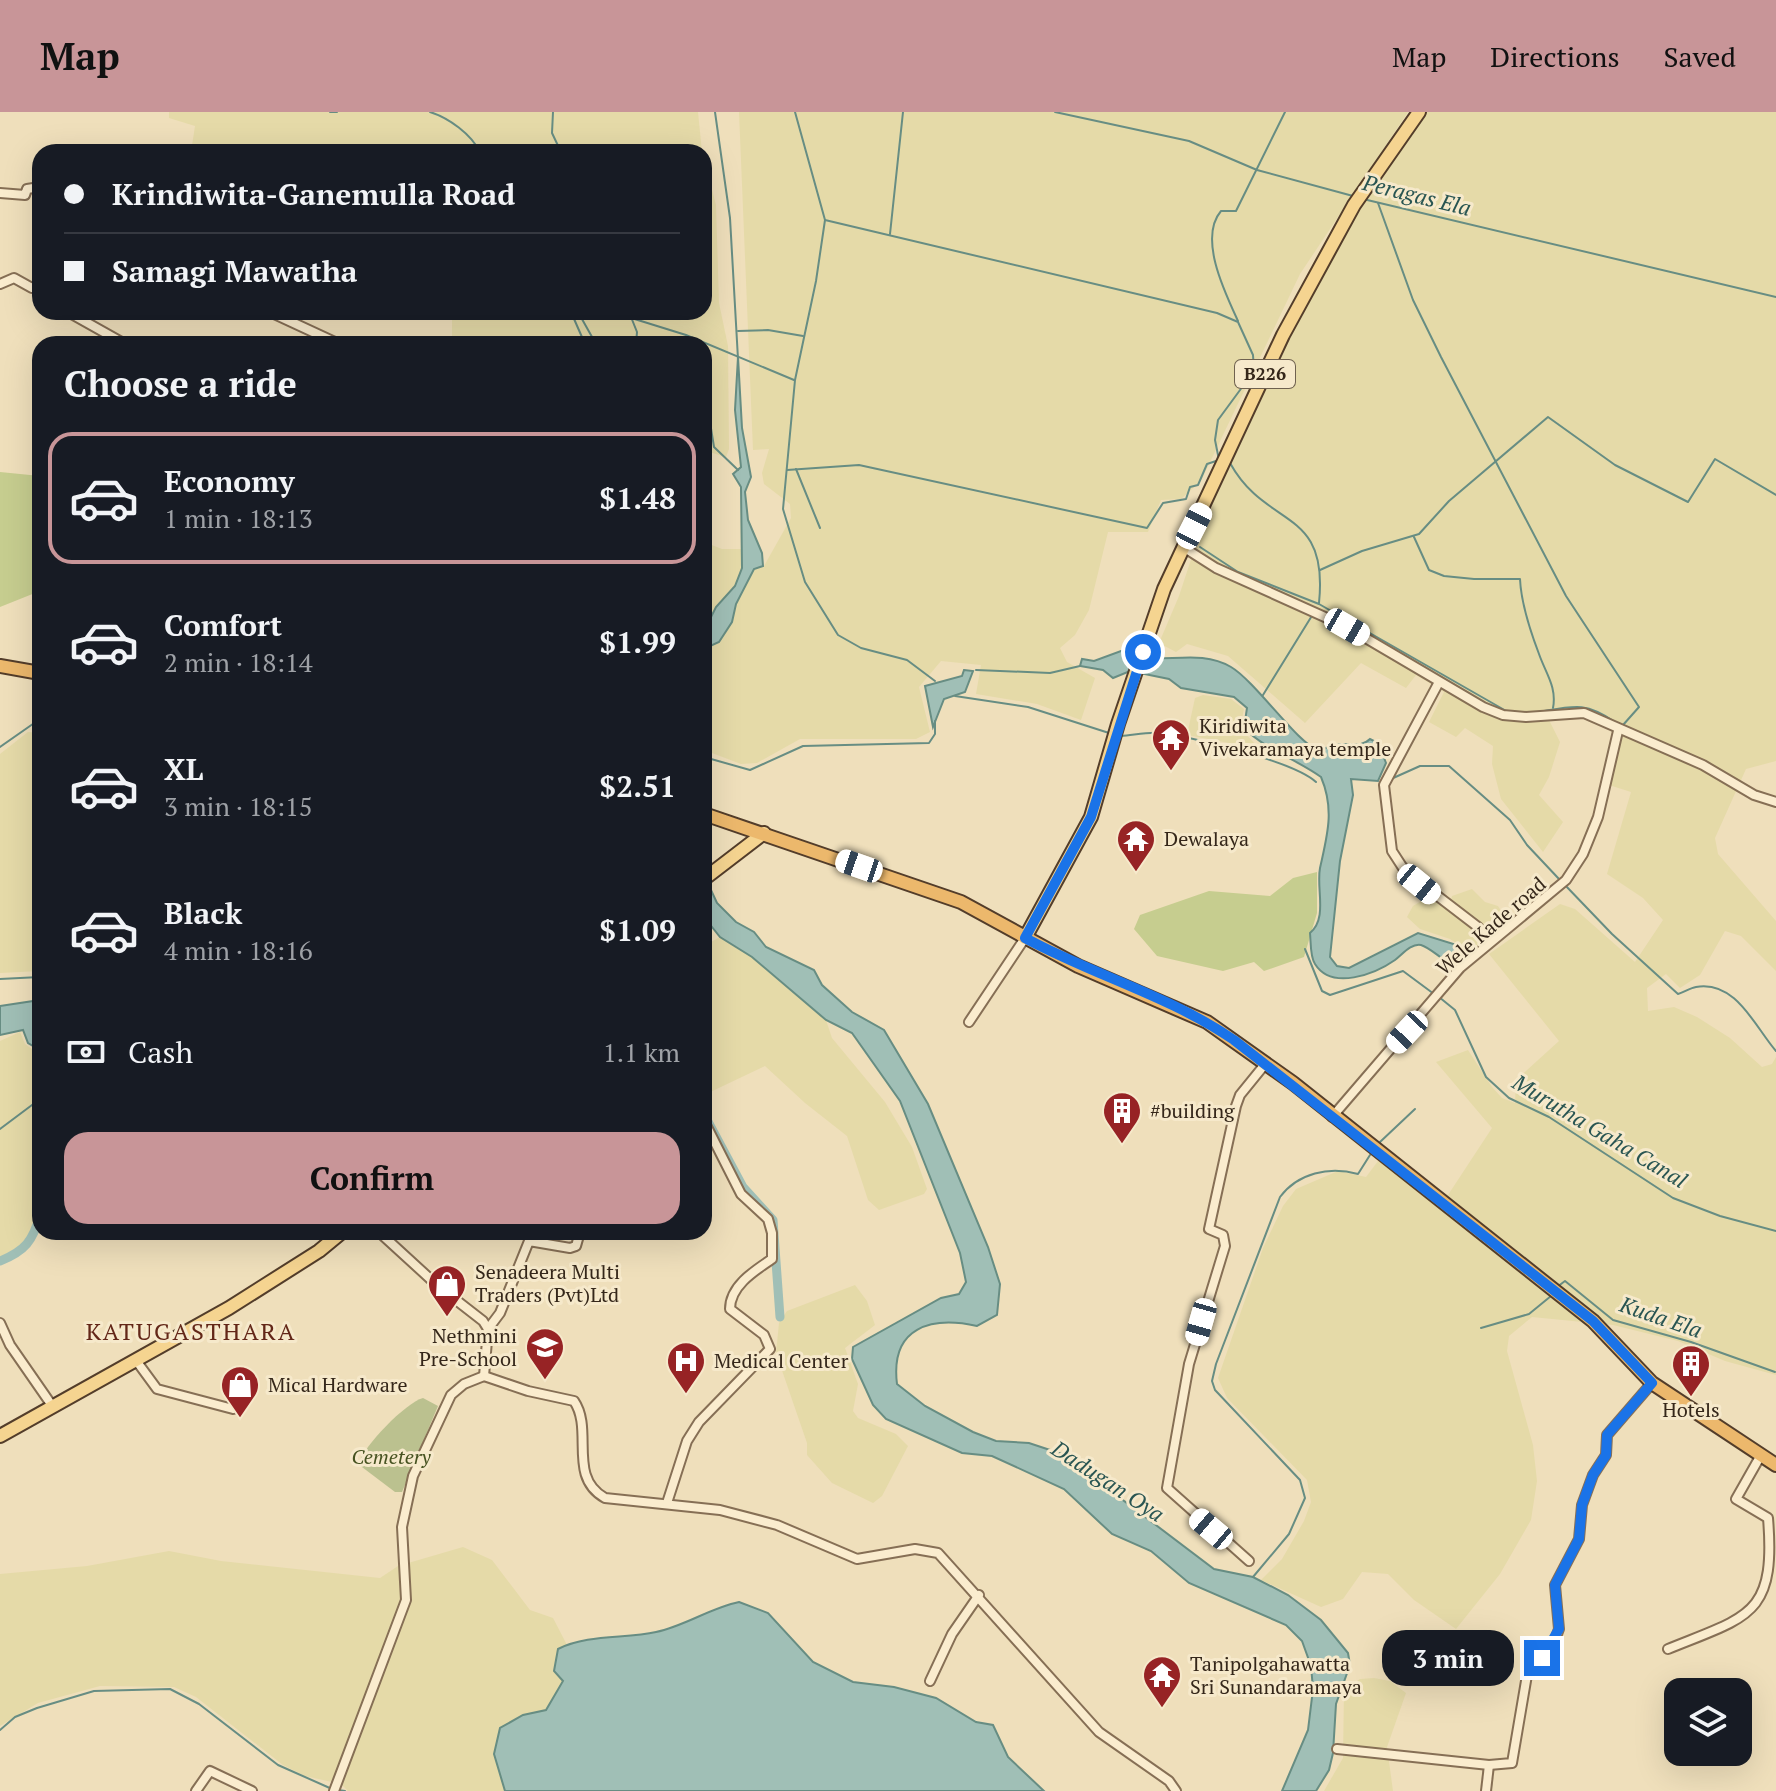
<!DOCTYPE html>
<meta charset="utf-8">
<style>
:root{--surface:#171b24;--page:#242831;--text:#f1f3f6;--muted:#9ea1a6;--line:#363941;--accent:#c89598}
body{margin:0;font-family:"PT Serif",serif;background:var(--page);color:var(--text);height:100vh;display:flex;flex-direction:column;font-size:30px;white-space:nowrap}
*{box-sizing:border-box;margin:0}
p{font-size:26px;color:var(--muted)}
.icon{flex:none;width:44px;height:44px;fill:none;stroke:currentColor;stroke-width:2;stroke-linecap:round;stroke-linejoin:round}
.map{position:relative;flex:1;overflow:hidden}
.sheet{position:absolute;left:32px;top:224px;width:680px;height:904px;display:flex;flex-direction:column;background:var(--surface);border-radius:24px;box-shadow:0 8px 32px #0002}
.sheet>*{flex:none}
.hud{position:absolute;left:32px;top:32px;width:680px;height:176px;border-radius:24px;box-shadow:0 8px 32px #0002;display:grid;align-content:center;height:176px;padding:0 32px;background:var(--surface)}
.controls{position:absolute;left:1664px;top:1566px;display:grid;gap:16px}
.controls a{display:grid;place-items:center;width:88px;height:88px;border-radius:16px;background:var(--surface);box-shadow:0 8px 32px #0002;font-size:40px}
.end{position:absolute;width:36px;height:36px;margin:-18px;border:10px solid #1a73e8;background:#fff;box-shadow:0 0 0 4px #fff}
.from{border-radius:50%}
.bubble{position:absolute;height:56px;border-radius:24px;background:var(--surface);box-shadow:0 8px 32px #0002;font-size:26px;font-weight:800;line-height:56px;text-align:center}
.car{position:absolute;width:24px;height:48px;margin:-24px -12px;border-radius:10px;box-shadow:0 0 6px 2px #0007;background:linear-gradient(#fff 24%,#345 0 40%,#fff 0 76%,#345 0 86%,#fff 0)}
.hud b{display:flex;align-items:center;gap:28px;height:76px;font-size:30px}
.hud b+b{border-top:2px solid var(--line)}
.hud i{width:20px;height:20px;background:var(--text)}
ul{padding:0;list-style:none}
li{display:flex;align-items:center;gap:24px;height:132px;margin:0 16px 12px;padding:0 16px;border:4px solid transparent;border-radius:24px}
li div{flex:1}
li b{display:block;font-size:30px}
li em{font-style:normal;font-weight:800}
li.selected{border-color:var(--accent)}
li>.icon{width:72px;height:72px;stroke-width:1.5}
h2{padding:0 32px;font-size:36px;line-height:96px}
.pay{display:flex;align-items:center;gap:20px;height:88px;padding:0 32px;font-size:30px}
.pay p{margin-inline-start:auto}
.primary-button{display:flex;gap:16px;margin-top:auto;padding:16px 32px}
.primary-button a{flex:1;height:92px;border-radius:24px;background:var(--accent);color:#111;font-size:32px;font-weight:800;line-height:92px;text-align:center}
header{display:flex;align-items:center;gap:48px;box-sizing:border-box;height:112px;padding:0 40px;background:var(--accent);color:#111}
header strong{font-size:38px}
nav{display:flex;gap:44px;margin-inline-start:auto;font-size:28px}
.map>svg:first-child{display:block}
</style>
<header>
<strong>Map</strong>
<nav><a>Map</a><a>Directions</a><a>Saved</a></nav>
</header>
<div class="map">
<svg width="1776" height="1679" viewBox="0 0 1776 1679">
<rect width="100%" height="100%" fill="#efdfbb"/>
<g fill="#e5daa8">
<polygon points="169,0 698,0 702,40 191,40 195,14 169,6"/>
<polygon points="739,0 1408,0 1300,162 1201,369 1181,387 1161,388 1148,420 1108,420 1089,498 1075,523 1060,536 1067,550 1095,566 1081,608 1037,592 976,582 981,553 941,549 919,575 930,620 916,627 800,627 757,651 741,652 704,638 704,543 710,534 719,530 732,509 736,492 754,457 764,454 791,406 790,392 764,372 762,361 769,337 753,338"/>
<polygon points="1425,0 1776,0 1776,649 1746,657 1715,726 1718,742 1776,809 1776,859 1741,824 1725,819 1700,863 1680,876 1666,862 1647,876 1648,899 1674,895 1697,905 1730,926 1762,955 1772,952 1776,945 1776,1263 1725,1249 1678,1229 1613,1213 1532,1205 1509,1224 1507,1239 1533,1333 1537,1369 1531,1408 1500,1462 1456,1517 1414,1488 1388,1462 1362,1460 1343,1487 1321,1495 1261,1468 1282,1447 1304,1409 1311,1390 1307,1368 1227,1286 1218,1266 1263,1136 1283,1094 1296,1077 1338,1059 1366,1065 1378,1049 1448,1083 1492,1016 1436,950 1468,938 1492,975 1502,986 1515,991 1516,968 1559,929 1489,842 1560,792 1575,797 1635,850 1663,808 1643,786 1607,762 1631,680 1609,673 1622,619 1581,598 1549,608 1560,630 1549,665 1539,683 1563,710 1543,740 1501,687 1492,652 1493,634 1465,616 1456,625 1429,610 1444,580 1416,563 1406,576 1361,551 1305,611 1228,544 1187,532 1176,540 1159,531 1179,484 1210,390 1230,354 1285,234 1342,124"/>
<polygon points="704,47 716,93 719,191 728,234 729,337 726,345 709,340 704,345 704,232 452,232 452,200 704,200"/>
<polygon points="704,430 722,437 744,437 740,465 704,519"/>
<polygon points="1203,583 1231,587 1244,597 1240,616 1256,633 1255,636 1187,623 1195,586"/>
<polygon points="28,620 40,621 40,859 0,861 0,642"/>
<polygon points="1472,777 1485,790 1498,794 1508,810 1489,822 1450,792 1452,784"/>
<polygon points="1430,784 1475,817 1484,829 1470,840 1450,827 1420,817 1407,805 1413,794"/>
<polygon points="720,825 752,845 826,908 832,926 885,990 912,1035 927,1077 924,1082 879,1098 868,1088 847,1024 805,991 765,954 704,983 704,834"/>
<polygon points="20,920 25,932 40,943 40,1089 30,1122 23,1132 0,1145 0,929"/>
<polygon points="855,1173 867,1189 875,1213 845,1236 858,1272 853,1299 858,1306 896,1322 908,1334 882,1384 873,1391 832,1371 807,1343 807,1331 776,1241 779,1211 787,1199"/>
<polygon points="463,1435 492,1448 530,1498 553,1506 567,1533 558,1537 563,1569 546,1598 523,1603 494,1642 505,1679 348,1679 341,1672 305,1664 283,1653 196,1585 174,1575 100,1574 38,1591 0,1614 0,1462 87,1454 169,1439 221,1449 380,1466 398,1454"/>
<polygon points="1374,1566 1390,1569 1406,1581 1387,1635 1393,1679 1324,1679 1343,1646 1344,1578 1360,1567"/>
</g>
<g fill="#c6cd8f">
<polygon points="0,360 40,364 40,479 0,495"/>
<polygon points="1317,760 1317,801 1304,845 1264,859 1254,850 1223,859 1157,844 1134,817 1140,803 1209,779 1270,784 1293,766"/>
</g>
<path fill="#bbc18f" d="M423 1286 438 1294 402 1380H395L358 1352C364 1334 405 1291 423 1286Z"/>
<g fill="#a0bfb6" stroke="#678d83" stroke-width="2">
<polygon points="738,245 742,316 751,365 745,380 748,408 762,441 763,454 754,457 736,492 732,510 719,530 710,534 704,543 704,519 716,495 735,474 742,456 741,375 733,362 741,355 735,298"/>
<path d="M1121 539H1137L1135 545C1167 551 1201 537 1231 555 1255 569 1300 634 1317 637 1324 638 1334 633 1341 632 1353 632 1362 635 1370 627L1378 631 1386 651 1378 669 1351 667 1353 683 1340 749 1330 845 1337 854 1349 856 1418 821 1460 834 1464 847 1448 867 1443 847C1437 843 1428 835 1421 833 1411 831 1402 843 1395 848 1375 862 1332 879 1315 852 1310 845 1311 831 1310 821 1328 806 1316 777 1320 756 1327 724 1335 698 1321 665 1296 647 1266 638 1244 616L1247 596 1234 585 1181 576 1169 567 1130 559 1113 566 1103 558 1080 554 1082 547 1094 549Z"/>
<polygon points="964,558 973,559 965,580 944,587 933,615 925,574 962,564"/>
<path d="M704 763 717 791 736 810 754 820 766 835 814 858 822 873 852 900 884 918 928 992 988 1135 1000 1172 997 1203 977 1214C931 1204 890 1215 897 1272L925 1294 973 1320 996 1329 1029 1331 1062 1342 1214 1457 1253 1465 1288 1483 1321 1508 1348 1541 1350 1553 1336 1592 1333 1641 1329 1658 1316 1679H1282L1308 1618 1313 1577 1311 1554 1302 1529 1286 1513 1189 1471 1151 1439 1112 1422 1064 1377 992 1344 962 1341 886 1307 873 1293 852 1247 853 1235 941 1186 959 1182 966 1170 960 1141 900 989 852 921 826 908 752 845 720 825 704 805Z"/>
<polygon points="40,888 40,938 28,931 23,918 0,923 0,894"/>
<path d="M739 1490 768 1501 813 1550 853 1570 894 1575 936 1586 976 1610 993 1613 1008 1645 1044 1679H505L494 1642 500 1616 523 1603 546 1598 563 1569 554 1559 558 1537C588 1522 625 1527 656 1520 685 1514 710 1496 739 1490Z"/>
</g>
<g fill="none" stroke-linecap="round" stroke-linejoin="round">
<g stroke="#678d83" stroke-width="2">
<polyline points="330,0 337,0"/>
<path d="M430 0C449 6 471 22 480 40"/>
<polyline points="553,0 552,21 561,40"/>
<polyline points="715,0 730,106 738,247"/>
<polyline points="795,0 825,108 816,169 795,268 783,397 805,470 838,523 861,536 907,548 935,569"/>
<polyline points="1055,0 1189,29 1257,58 1353,84"/>
<polyline points="1363,87 1776,185"/>
<polyline points="1378,91 1413,188 1441,245 1566,484 1639,595 1623,613"/>
<polyline points="890,122 903,0"/>
<polyline points="571,200 585,232"/>
<polyline points="578,200 596,232"/>
<polyline points="612,200 686,223 794,268"/>
<polyline points="629,200 637,220 636,232"/>
<path d="M1238 209C1225 181 1198 126 1221 99H1236L1285 0"/>
<polyline points="738,219 768,218 803,224"/>
<polyline points="704,302 709,304 714,335 738,358"/>
<path d="M1230 351C1267 418 1329 394 1319 491"/>
<polyline points="796,357 820,416"/>
<polyline points="787,358 859,353 1147,416 1163,391 1186,387 1190,375 1198,373 1207,352 1219,348 1215,328 1218,308 1254,259 1253,243 1238,210 1217,201 825,108"/>
<path d="M1414 425 1429 458 1444 464 1474 467H1520C1521 489 1531 521 1539 542 1546 562 1557 575 1553 596"/>
<polyline points="1200,435 1238,460 1319,492 1508,600"/>
<polyline points="1320,458 1362,439 1419,422 1449,389 1548,305 1615,353 1688,390 1715,347 1776,383"/>
<polyline points="976,558 1050,561 1080,554"/>
<polyline points="1263,583 1313,502"/>
<polyline points="955,584 1028,595 1109,621"/>
<path d="M1539 600C1573 594 1585 589 1615 610"/>
<path d="M1121 624C1134 623 1147 620 1159 621 1192 625 1293 649 1316 670"/>
<polyline points="0,635 40,607"/>
<polyline points="704,645 750,658 803,634 929,631 935,622 935,609"/>
<polyline points="1391,667 1420,654 1449,654 1510,708 1527,733 1559,767"/>
<path d="M1564 772 1612 822 1678 882C1685 880 1690 876 1696 875 1736 868 1755 915 1776 939"/>
<polyline points="1305,837 1322,879 1330,883 1403,859 1434,882"/>
<polyline points="0,867 40,865"/>
<polyline points="1439,885 1455,898 1486,965 1509,986 1549,1005 1673,1086 1720,1104 1776,1119"/>
<polyline points="0,1017 40,987"/>
<polyline points="1380,1030 1415,997"/>
<polyline points="1557,1175 1565,1169 1613,1208 1691,1230 1775,1260"/>
<polyline points="1481,1216 1529,1202 1551,1184"/>
<path d="M1253 1465 1289 1422 1305 1386 1300 1368 1215 1278 1212 1269 1216 1252 1280 1085C1298 1061 1329 1054 1358 1062L1370 1043"/>
<polyline points="0,1618 15,1605 37,1596 94,1579 170,1577 199,1592 278,1653 332,1677"/>
<polyline points="338,1678 345,1679"/>
</g>
<g stroke="#a0bfb6" stroke-width="9">
<polyline points="704,1002 743,1075 773,1108 780,1205"/>
<path d="M0 1149C25 1139 33 1129 40 1103"/>
</g>
<g stroke="#866f55" stroke-width="12">
<g id="minor">
<polyline points="0,81 25,83 27,77 40,75"/>
<polyline points="0,172 14,166 32,176 40,171"/>
<polyline points="68,200 125,232"/>
<polyline points="270,200 339,232"/>
<polyline points="1183,435 1216,456 1347,515 1483,595 1503,603 1526,605 1584,601 1703,653 1754,683 1776,690"/>
<polyline points="1439,570 1384,673 1392,739 1405,759 1478,815 1490,830"/>
<polyline points="969,910 1025,826"/>
<polyline points="1332,1005 1460,856 1566,768 1583,742 1598,705 1618,619"/>
<polyline points="379,1120 438,1174 483,1209 488,1217 484,1264"/>
<polyline points="0,1211 10,1233 53,1295"/>
<polyline points="488,1217 500,1201 529,1129 570,1136 576,1134 580,1120"/>
<polyline points="135,1247 157,1277 233,1297"/>
<path d="M484 1264 528 1279 574 1289C594 1318 567 1365 605 1386L720 1398 777 1413 857 1447 915 1437 938 1441 1099 1620 1169 1669 1176 1679"/>
<path d="M667 1391 687 1329 699 1310 770 1237 764 1223 730 1197C730 1174 754 1159 772 1147V1121L768 1107 741 1082 704 1009"/>
<polyline points="1249,1449 1167,1376 1189,1252 1225,1134 1223,1123 1209,1117 1236,994 1240,983 1266,951"/>
<path d="M1668 1537C1749 1504 1776 1504 1768 1406L1736 1387 1761 1343"/>
<polyline points="930,1569 952,1522 979,1483"/>
<polyline points="1337,1637 1489,1653 1512,1651 1527,1563 1553,1533 1559,1517 1555,1473 1579,1427 1582,1393 1593,1363 1606,1343 1607,1323 1652,1271"/>
<polyline points="196,1679 210,1659 252,1679"/>
<polyline points="334,1679 406,1488 402,1415 413,1364 451,1283 464,1272 484,1264"/>
<polyline points="1486,1679 1489,1653"/>
</g>
</g>
<g stroke="#533d2a" stroke-width="16">
<g id="primary">
<polyline points="704,767 764,721"/>
<polyline points="1025,826 1091,705 1118,612 1164,477 1283,223 1354,93 1419,0"/>
<polyline points="0,1324 229,1196 319,1139 342,1120"/>
</g>
</g>
<g stroke="#533d2a" stroke-width="16">
<g id="trunk">
<polyline points="0,554 40,561"/>
<polyline points="704,702 961,790 1078,854 1207,910 1293,971 1593,1209 1652,1271 1776,1353"/>
</g>
</g>
<use href="#minor" stroke="#faecce" stroke-width="8"/>
<use href="#primary" stroke="#f5d490" stroke-width="12"/>
<use href="#trunk" stroke="#ecb86c" stroke-width="12"/>
</g>
<g fill="none" stroke-linecap="round" stroke-linejoin="round">
<path stroke="#1a73e8" stroke-width="10" d="M1143 540 1091 705 1025 826C1093 863 1170 884 1234 928L1593 1209 1652 1271 1607 1323 1606 1343 1593 1363 1582 1393 1579 1427 1555 1473 1559 1517 1542 1546"/>
</g>
<defs>
<g id="temple-pin" transform="scale(2)"><path d="M0 17L-7.5 6A9.5 9.5 0 1 1 7.5 6Z" fill="#972325" stroke="#f6e9cb"/><path d="M0-6L5-2H3V0L6.5 2.5H4V6H1.5V3h-3V6H-4V2.5H-6.5L-3 0V-2H-5Z" fill="#fff"/></g>
<g id="building-pin" transform="scale(2)"><path d="M0 17L-7.5 6A9.5 9.5 0 1 1 7.5 6Z" fill="#972325" stroke="#f6e9cb"/><path d="M-4-6H4V6H1V3H-1V6H-4ZM-2.5-4.3h1.7v1.8h-1.7ZM.8-4.3h1.7v1.8H.8ZM-2.5-1h1.7V.8h-1.7ZM.8-1h1.7V.8H.8Z" fill="#fff"/></g>
<g id="shop-pin" transform="scale(2)"><path d="M0 17L-7.5 6A9.5 9.5 0 1 1 7.5 6Z" fill="#972325" stroke="#f6e9cb"/><path d="M-5-2.5h2.3a2.7 3.5 0 0 1 5.4 0H5L5.5 6h-11ZM-1.5-2.5h3a1.5 2.3 0 0 0-3 0Z" fill="#fff"/></g>
<g id="school-pin" transform="scale(2)"><path d="M0 17L-7.5 6A9.5 9.5 0 1 1 7.5 6Z" fill="#972325" stroke="#f6e9cb"/><path d="M0-5L7-2L0 1L-7-2ZM-4 1L0 2.5L4 1V4Q0 6-4 4Z" fill="#fff"/></g>
<g id="hospital-pin" transform="scale(2)"><path d="M0 17L-7.5 6A9.5 9.5 0 1 1 7.5 6Z" fill="#972325" stroke="#f6e9cb"/><path d="M-5-5h3v3.5h4V-5h3V5h-3V1.5h-4V5h-3Z" fill="#fff"/></g>
</defs>
<g fill-rule="evenodd">
<use href="#temple-pin" x="1171" y="626"/>
<use href="#temple-pin" x="1136" y="727"/>
<use href="#building-pin" x="1122" y="999"/>
<use href="#shop-pin" x="447" y="1172"/>
<use href="#school-pin" x="545" y="1235"/>
<use href="#hospital-pin" x="686" y="1249"/>
<use href="#building-pin" x="1691" y="1252"/>
<use href="#shop-pin" x="240" y="1273"/>
<use href="#temple-pin" x="1162" y="1563"/>
</g>
<g text-anchor="middle" stroke-width="6" stroke-linejoin="round" paint-order="stroke">
<rect fill="#f6e9cb" stroke="#6f614f" stroke-width="2" x="1235" y="248" width="60" height="28" rx="6"/>
<g font-size="18" font-weight="bold" fill="#35271a">
<text x="1265" y="268">B226</text>
</g>
<g font-size="20" fill="#35271a" stroke="#f6e9cb" text-anchor="start">
<text x="1199" y="621">Kiridiwita<tspan x="1199" dy="23">Vivekaramaya temple</tspan></text>
<text x="1164" y="734">Dewalaya</text>
<text x="1150" y="1006">#building</text>
<text x="475" y="1167">Senadeera Multi<tspan x="475" dy="23">Traders (Pvt)Ltd</tspan></text>
<text x="517" y="1231" text-anchor="end">Nethmini<tspan x="517" dy="23">Pre-School</tspan></text>
<text x="714" y="1256">Medical Center</text>
<text x="268" y="1280">Mical Hardware</text>
<text x="1691" y="1305" text-anchor="middle">Hotels</text>
<text x="1190" y="1559">Tanipolgahawatta<tspan x="1190" dy="23">Sri Sunandaramaya</tspan></text>
</g>
<g font-size="20" fill="#35271a" stroke="#f6e9cb">
<text transform="translate(1491 814) rotate(-41)" y="7">Wele Kade road</text>
</g>
<g font-size="20" font-style="italic" fill="#465220" stroke="#f6e9cb">
<text x="391" y="1352">Cemetery</text>
</g>
<g font-size="22" font-style="italic" fill="#295552" stroke="#f6e9cb">
<text transform="translate(1417 83) rotate(14)" y="8">Peragas Ela</text>
<text transform="translate(1600 1019) rotate(31)" y="8">Murutha Gaha Canal</text>
<text transform="translate(1661 1205) rotate(19)" y="8">Kuda Ela</text>
<text transform="translate(1108 1369) rotate(33)" y="8">Dadugan Oya</text>
</g>
<g font-size="24" letter-spacing="2" fill="#632718" stroke="#f6e9cb">
<text x="191" y="1228">KATUGASTHARA</text>
</g>
</g>
</svg>
<div class="controls">
<a><svg class="icon" aria-label="layers" viewBox="0 0 24 24"><path d="M12 4l9 5-9 5-9-5zM3 14l9 5 9-5"/></svg></a>
</div>
<i class="end from" style="left:1143px;top:540px"></i>
<i class="end" style="left:1542px;top:1546px"></i>
<div class="bubble" style="left:1382px;top:1518px;width:132px">3 min</div>
<i class="car" style="left:1194px;top:414px;rotate:27deg"></i>
<i class="car" style="left:1347px;top:515px;rotate:120deg"></i>
<i class="car" style="left:859px;top:754px;rotate:289deg"></i>
<i class="car" style="left:1419px;top:772px;rotate:129deg"></i>
<i class="car" style="left:1407px;top:920px;rotate:223deg"></i>
<i class="car" style="left:1201px;top:1210px;rotate:196deg"></i>
<i class="car" style="left:1211px;top:1417px;rotate:310deg"></i>
<div class="hud">
<b><i class="from"></i>Krindiwita-Ganemulla Road</b>
<b><i></i>Samagi Mawatha</b>
</div>
<section class="sheet">
<h2>Choose a ride</h2>
<ul>
<li class="selected"><svg class="icon" aria-label="car" viewBox="0 0 24 24"><path d="M5 17H2v-5l4-1 3-4h7l3 4 3 1v5h-3M9 17h6M6 11h13"/><circle cx="7" cy="17" r="2"/><circle cx="17" cy="17" r="2"/></svg><div><b>Economy</b><p>1 min · 18:13</p></div><em>$1.48</em></li>
<li><svg class="icon" aria-label="car" viewBox="0 0 24 24"><path d="M5 17H2v-5l4-1 3-4h7l3 4 3 1v5h-3M9 17h6M6 11h13"/><circle cx="7" cy="17" r="2"/><circle cx="17" cy="17" r="2"/></svg><div><b>Comfort</b><p>2 min · 18:14</p></div><em>$1.99</em></li>
<li><svg class="icon" aria-label="car" viewBox="0 0 24 24"><path d="M5 17H2v-5l4-1 3-4h7l3 4 3 1v5h-3M9 17h6M6 11h13"/><circle cx="7" cy="17" r="2"/><circle cx="17" cy="17" r="2"/></svg><div><b>XL</b><p>3 min · 18:15</p></div><em>$2.51</em></li>
<li><svg class="icon" aria-label="car" viewBox="0 0 24 24"><path d="M5 17H2v-5l4-1 3-4h7l3 4 3 1v5h-3M9 17h6M6 11h13"/><circle cx="7" cy="17" r="2"/><circle cx="17" cy="17" r="2"/></svg><div><b>Black</b><p>4 min · 18:16</p></div><em>$1.09</em></li>
</ul>
<div class="pay"><svg class="icon" aria-label="cash" viewBox="0 0 24 24"><path d="M3 7h18v10H3z"/><circle cx="12" cy="12" r="2"/></svg>Cash<p>1.1 km</p></div>
<div class="primary-button"><a>Confirm</a></div>
</section>
</div>
